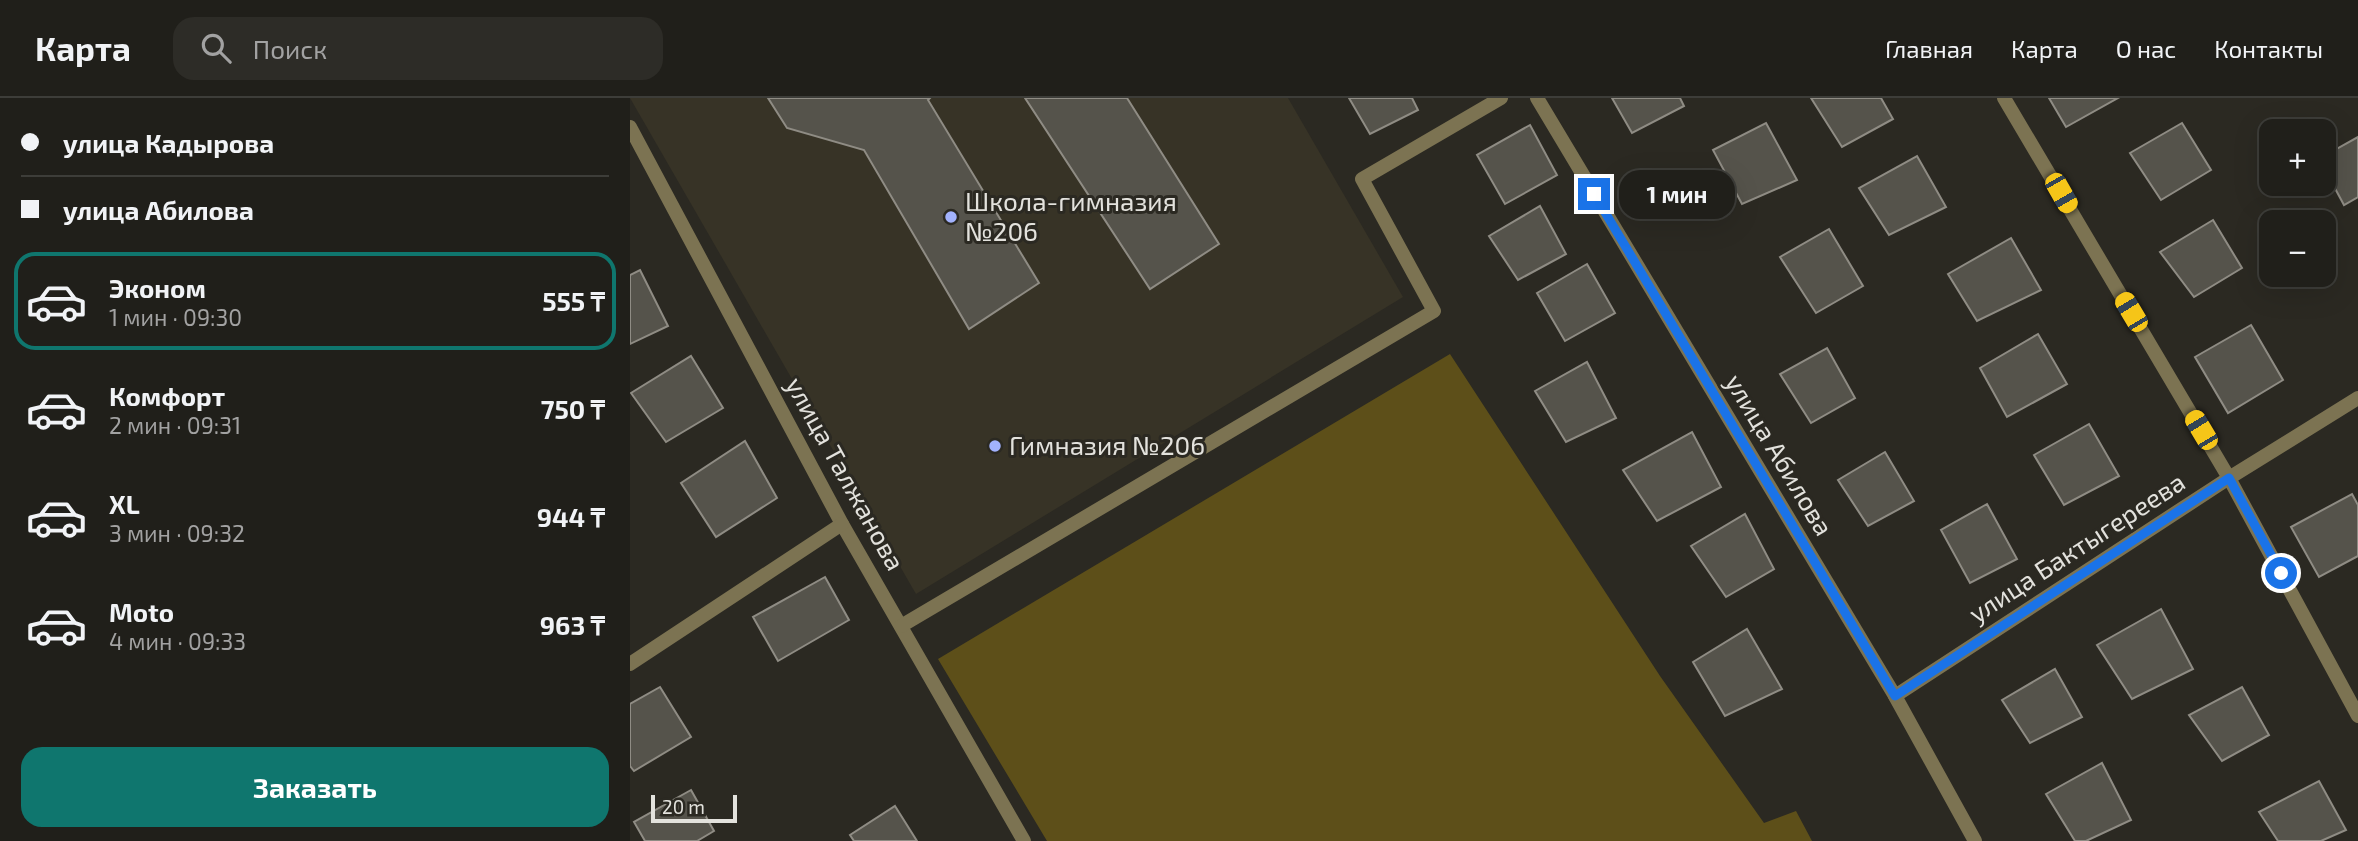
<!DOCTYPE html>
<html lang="ru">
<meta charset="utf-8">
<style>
:root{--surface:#201f1a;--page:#2d2c27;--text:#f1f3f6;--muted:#a2a2a2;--line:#3d3d39;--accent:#0f766e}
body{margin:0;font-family:"Exo 2",sans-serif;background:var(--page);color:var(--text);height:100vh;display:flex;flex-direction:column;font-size:26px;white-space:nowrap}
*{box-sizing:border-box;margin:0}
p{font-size:23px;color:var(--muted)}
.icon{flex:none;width:38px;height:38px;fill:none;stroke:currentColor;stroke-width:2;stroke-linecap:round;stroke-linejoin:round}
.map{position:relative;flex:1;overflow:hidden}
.side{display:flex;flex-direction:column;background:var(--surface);width:630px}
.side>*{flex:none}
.guide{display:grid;align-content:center;height:154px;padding:0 21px;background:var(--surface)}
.tools{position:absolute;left:1629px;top:21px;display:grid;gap:14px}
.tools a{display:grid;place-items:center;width:77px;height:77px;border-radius:14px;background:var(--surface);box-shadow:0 7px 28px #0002,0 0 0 2px var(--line);font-size:35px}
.scale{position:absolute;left:21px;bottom:18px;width:86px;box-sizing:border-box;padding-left:7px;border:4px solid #e3e2dd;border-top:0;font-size:19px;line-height:24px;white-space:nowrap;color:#e3e2dd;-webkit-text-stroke:5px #2b2922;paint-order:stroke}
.end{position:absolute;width:32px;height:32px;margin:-16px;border:9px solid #1a73e8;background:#fff;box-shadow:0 0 0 4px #fff}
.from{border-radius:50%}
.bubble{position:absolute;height:49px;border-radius:21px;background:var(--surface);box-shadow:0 7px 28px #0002,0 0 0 2px var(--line);font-size:23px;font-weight:700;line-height:49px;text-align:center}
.car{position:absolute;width:21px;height:42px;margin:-21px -10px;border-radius:9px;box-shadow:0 0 5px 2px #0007;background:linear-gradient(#f5c518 24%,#345 0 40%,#f5c518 0 76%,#345 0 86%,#f5c518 0)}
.guide b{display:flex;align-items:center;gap:24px;height:66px;font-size:26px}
.guide b+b{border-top:2px solid var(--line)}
.guide i{width:18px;height:18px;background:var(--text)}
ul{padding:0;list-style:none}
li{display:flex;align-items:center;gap:21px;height:98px;margin:0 14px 10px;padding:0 7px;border:4px solid transparent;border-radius:21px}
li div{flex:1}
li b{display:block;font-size:26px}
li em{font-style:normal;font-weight:700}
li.on{border-color:var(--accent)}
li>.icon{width:63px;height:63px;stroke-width:1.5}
.button{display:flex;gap:14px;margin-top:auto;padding:14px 21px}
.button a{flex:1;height:80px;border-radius:21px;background:var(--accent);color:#fff;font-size:28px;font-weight:700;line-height:80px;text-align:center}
header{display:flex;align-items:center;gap:42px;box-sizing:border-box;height:98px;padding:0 35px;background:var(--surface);border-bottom:2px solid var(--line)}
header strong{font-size:33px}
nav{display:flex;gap:38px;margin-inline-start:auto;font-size:24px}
.search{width:490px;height:63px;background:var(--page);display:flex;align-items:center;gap:18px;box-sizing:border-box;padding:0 24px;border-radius:21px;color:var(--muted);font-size:26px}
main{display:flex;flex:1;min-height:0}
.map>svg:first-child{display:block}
</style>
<header>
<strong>Карта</strong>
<div class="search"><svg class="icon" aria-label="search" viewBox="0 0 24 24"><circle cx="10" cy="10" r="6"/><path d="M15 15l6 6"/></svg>Поиск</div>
<nav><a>Главная</a><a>Карта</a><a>О нас</a><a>Контакты</a></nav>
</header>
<main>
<section class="side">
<div class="guide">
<b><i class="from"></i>улица Кадырова</b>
<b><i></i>улица Абилова</b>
</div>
<ul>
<li class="on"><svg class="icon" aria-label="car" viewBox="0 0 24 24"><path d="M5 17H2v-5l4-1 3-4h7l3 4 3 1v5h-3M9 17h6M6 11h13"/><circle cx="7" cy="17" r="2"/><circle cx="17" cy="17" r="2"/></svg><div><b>Эконом</b><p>1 мин · 09:30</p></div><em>555 ₸</em></li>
<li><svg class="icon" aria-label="car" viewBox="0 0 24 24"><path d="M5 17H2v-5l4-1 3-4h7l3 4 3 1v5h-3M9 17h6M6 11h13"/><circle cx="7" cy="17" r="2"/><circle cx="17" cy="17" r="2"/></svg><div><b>Комфорт</b><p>2 мин · 09:31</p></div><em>750 ₸</em></li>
<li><svg class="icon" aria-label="car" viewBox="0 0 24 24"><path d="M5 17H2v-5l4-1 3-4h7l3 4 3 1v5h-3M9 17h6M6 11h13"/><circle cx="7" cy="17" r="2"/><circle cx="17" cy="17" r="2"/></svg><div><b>XL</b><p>3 мин · 09:32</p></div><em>944 ₸</em></li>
<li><svg class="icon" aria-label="car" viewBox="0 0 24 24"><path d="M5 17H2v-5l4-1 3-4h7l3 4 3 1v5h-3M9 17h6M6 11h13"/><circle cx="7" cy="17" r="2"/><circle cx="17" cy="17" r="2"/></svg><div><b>Moto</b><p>4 мин · 09:33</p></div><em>963 ₸</em></li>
</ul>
<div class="button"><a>Заказать</a></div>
</section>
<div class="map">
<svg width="1728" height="743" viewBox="0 0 1728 743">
<rect width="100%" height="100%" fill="#2b2922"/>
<polygon fill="#373326" points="0,0 658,0 773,199 286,496"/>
<polygon fill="#5d4f19" points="820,256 1030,578 1134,725 1166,713 1182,743 417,743 308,561"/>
<g fill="#55534b" stroke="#8f8c84" stroke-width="2">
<polygon points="138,0 300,0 298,2 409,185 339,231 234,52 157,30"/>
<polygon points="395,0 497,0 589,146 520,191"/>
<polygon points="719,0 782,0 788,12 740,36"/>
<polygon points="982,0 1050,0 1054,8 1002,35"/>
<polygon points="1181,0 1251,0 1263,21 1212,49"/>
<polygon points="1419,0 1488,0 1436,29"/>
<polygon points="1136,25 1167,82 1112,106 1083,52"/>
<polygon points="1552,25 1581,72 1531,102 1500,55"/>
<polygon points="900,27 927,77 875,106 847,57"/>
<polygon points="1728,39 1728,99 1714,107 1694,70 1694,58"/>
<polygon points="1287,58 1316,109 1259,137 1229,90"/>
<polygon points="910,108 936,156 888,182 859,138"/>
<polygon points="1583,122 1612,170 1564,199 1530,154"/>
<polygon points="1199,131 1233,188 1186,215 1150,159"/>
<polygon points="1381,140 1411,192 1347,223 1318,176"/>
<polygon points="957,166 985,215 935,243 907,195"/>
<polygon points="10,172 38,228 0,246 0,177"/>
<polygon points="1621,227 1653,282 1598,315 1565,259"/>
<polygon points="1408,236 1437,286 1377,319 1350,270"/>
<polygon points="1197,250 1225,300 1181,325 1150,276"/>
<polygon points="61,258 93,310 36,344 1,295"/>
<polygon points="957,264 986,320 936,344 905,293"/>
<polygon points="1459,326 1489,378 1434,407 1404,357"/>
<polygon points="1062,334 1091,389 1027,423 993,372"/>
<polygon points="115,343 147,400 86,439 51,385"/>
<polygon points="1255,354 1284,403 1238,428 1208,382"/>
<polygon points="1722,396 1728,407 1728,458 1689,479 1661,429"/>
<polygon points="1357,406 1387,461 1340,485 1311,432"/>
<polygon points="1115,416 1144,471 1096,499 1061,448"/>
<polygon points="195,479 219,522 148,563 123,519"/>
<polygon points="1531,511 1563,571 1502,601 1467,547"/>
<polygon points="1117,531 1152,591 1095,618 1063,564"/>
<polygon points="1425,571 1452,619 1400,645 1372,602"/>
<polygon points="30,589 61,639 4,673 0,668 0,606"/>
<polygon points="1612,589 1639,637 1592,663 1559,617"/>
<polygon points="1472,665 1501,722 1456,743 1445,743 1416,696"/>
<polygon points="1689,683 1716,732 1691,743 1648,743 1629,714"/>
<polygon points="61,692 84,733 67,743 15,743 4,724"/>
<polygon points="265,708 287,743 224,743 220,737"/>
</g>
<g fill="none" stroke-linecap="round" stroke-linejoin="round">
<g stroke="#7c7352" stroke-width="14">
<polyline points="907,0 1265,598 1345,743"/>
<polyline points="1374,0 1599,380 1728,618"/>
<polyline points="0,29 212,426 394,743"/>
<polyline points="271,528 804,213 732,81 871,0"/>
<polyline points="0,566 212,426"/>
<polyline points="1265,598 1599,380 1728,300"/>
</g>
</g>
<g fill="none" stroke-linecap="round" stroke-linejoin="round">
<polyline stroke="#1a73e8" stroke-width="9" points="964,96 1265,598 1599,380 1651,475"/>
</g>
<g fill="#a2b2fd" stroke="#2b2922" stroke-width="2.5">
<circle cx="321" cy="119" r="7"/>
<circle cx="365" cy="348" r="7"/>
</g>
<g text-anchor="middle" stroke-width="6" stroke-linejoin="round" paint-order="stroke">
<g font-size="26" fill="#e3e2dd" stroke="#2b2922" text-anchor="start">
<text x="335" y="113">Школа-гимназия<tspan x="335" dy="30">№206</tspan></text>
<text x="379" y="357">Гимназия №206</text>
</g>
<g font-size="26" fill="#e3e2dd" stroke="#2b2922">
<text transform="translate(1149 357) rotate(59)" y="9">улица Абилова</text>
<text transform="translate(215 376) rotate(61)" y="9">улица Талжанова</text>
<text transform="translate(1447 450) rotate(-33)" y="9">улица Бактыгереева</text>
</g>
</g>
</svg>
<div class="tools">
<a>+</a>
<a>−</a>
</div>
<div class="scale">20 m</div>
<i class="end from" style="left:1651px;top:475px"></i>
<i class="end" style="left:964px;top:96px"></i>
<div class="bubble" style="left:989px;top:72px;width:116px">1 мин</div>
<i class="car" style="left:1431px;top:95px;rotate:150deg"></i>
<i class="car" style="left:1501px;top:214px;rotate:329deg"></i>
<i class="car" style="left:1571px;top:332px;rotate:329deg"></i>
</div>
</main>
